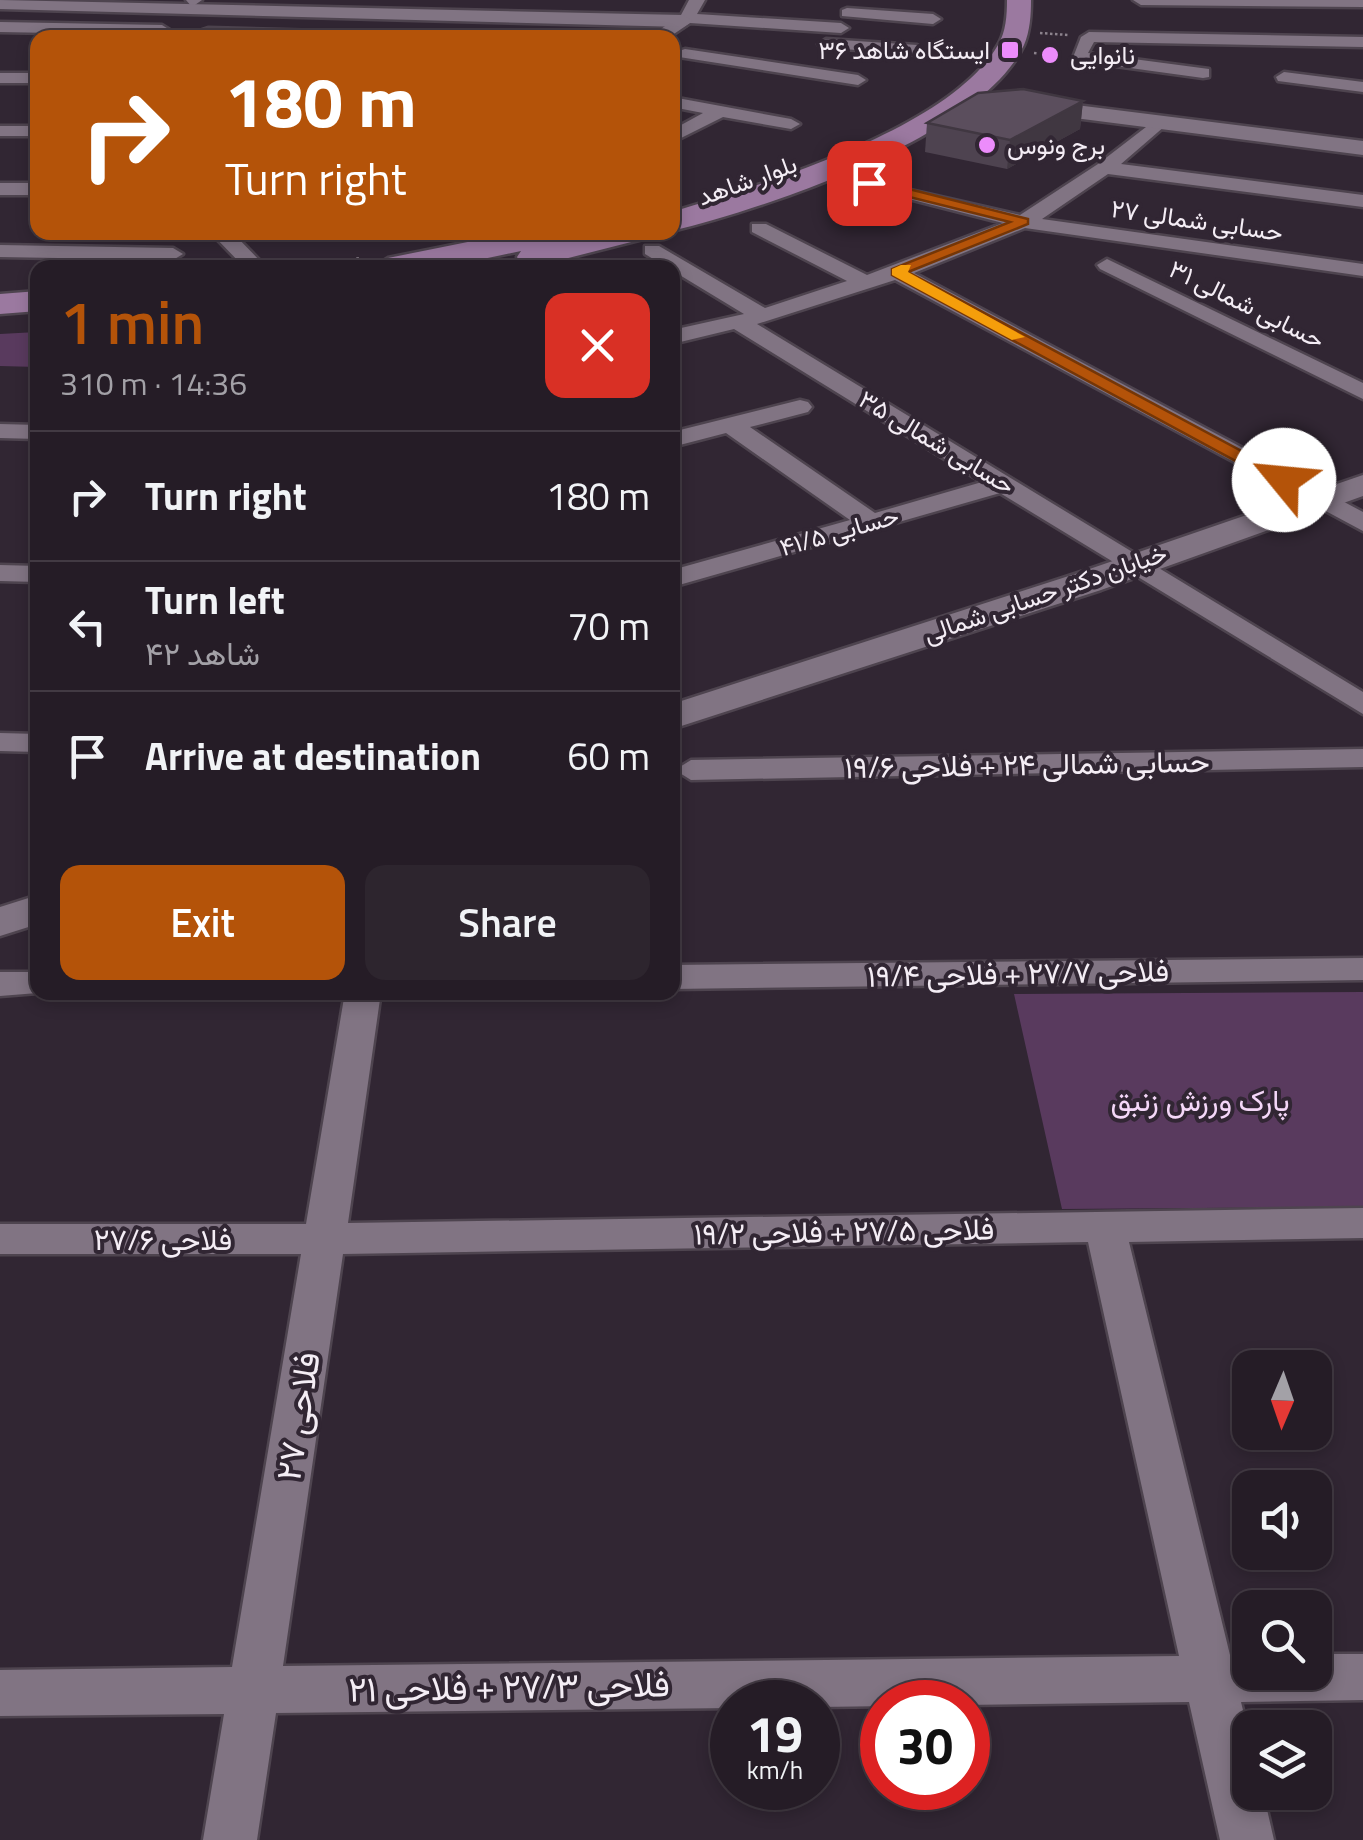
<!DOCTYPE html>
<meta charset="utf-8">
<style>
:root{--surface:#251c26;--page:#2d252e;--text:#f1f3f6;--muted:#a3a1a7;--line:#423a43;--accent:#b45309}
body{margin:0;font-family:"Titillium Web",Vazirmatn,sans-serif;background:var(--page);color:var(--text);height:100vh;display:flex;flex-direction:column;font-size:38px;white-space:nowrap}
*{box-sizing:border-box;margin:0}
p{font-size:32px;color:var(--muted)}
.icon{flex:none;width:55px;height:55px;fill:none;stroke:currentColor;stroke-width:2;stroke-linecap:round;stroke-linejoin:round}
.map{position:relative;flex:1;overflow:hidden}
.panel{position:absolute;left:30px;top:260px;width:650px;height:740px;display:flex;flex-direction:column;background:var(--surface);border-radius:20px;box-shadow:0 5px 15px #0003,0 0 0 2px var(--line)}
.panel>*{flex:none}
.hud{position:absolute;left:30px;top:30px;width:650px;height:210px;border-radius:20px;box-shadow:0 5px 15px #0003,0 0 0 2px var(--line);background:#b45309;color:#fff;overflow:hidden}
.needle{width:65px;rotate:182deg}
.tools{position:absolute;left:1232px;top:1350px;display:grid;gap:20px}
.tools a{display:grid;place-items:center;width:100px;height:100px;border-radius:20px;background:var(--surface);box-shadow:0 5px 15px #0003,0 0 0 2px var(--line);font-size:50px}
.speed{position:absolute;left:710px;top:1680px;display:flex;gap:20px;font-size:50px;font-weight:700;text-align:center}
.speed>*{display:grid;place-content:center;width:130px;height:130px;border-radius:50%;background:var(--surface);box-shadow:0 5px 15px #0003,0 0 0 2px var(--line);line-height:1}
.speed small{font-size:25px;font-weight:400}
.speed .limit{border:15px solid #d22;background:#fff;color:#111}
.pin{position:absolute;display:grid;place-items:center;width:85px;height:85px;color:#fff;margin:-42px;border-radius:20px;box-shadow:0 5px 15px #0006}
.me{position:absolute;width:110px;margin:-55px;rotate:298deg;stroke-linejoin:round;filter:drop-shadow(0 0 8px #0008)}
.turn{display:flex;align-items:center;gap:35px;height:210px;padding:0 30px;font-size:45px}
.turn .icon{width:130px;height:130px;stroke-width:2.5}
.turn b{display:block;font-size:70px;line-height:85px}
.round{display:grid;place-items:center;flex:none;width:105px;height:105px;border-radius:20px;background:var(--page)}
.summary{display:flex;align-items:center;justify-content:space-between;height:170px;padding:0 30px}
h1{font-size:60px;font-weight:600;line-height:75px;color:var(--accent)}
.action{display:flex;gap:20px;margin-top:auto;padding:20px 30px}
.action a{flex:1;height:115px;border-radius:20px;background:var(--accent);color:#fff;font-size:40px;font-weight:600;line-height:115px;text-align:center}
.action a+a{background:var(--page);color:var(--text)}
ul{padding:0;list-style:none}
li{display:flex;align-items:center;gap:30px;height:130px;padding:0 30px;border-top:2px solid var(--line)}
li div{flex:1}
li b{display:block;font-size:38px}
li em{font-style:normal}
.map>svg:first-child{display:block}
.green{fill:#593a5e}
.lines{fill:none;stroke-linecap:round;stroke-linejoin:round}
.minor-casing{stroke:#4e444f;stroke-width:5}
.tertiary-casing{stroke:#4e444f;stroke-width:5}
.primary-casing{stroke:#4e444f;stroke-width:5}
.path-far1{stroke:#8c838d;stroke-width:2.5;stroke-dasharray:2.5 2.5;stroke-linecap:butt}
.path{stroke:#8c838d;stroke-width:4;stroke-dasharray:4 4;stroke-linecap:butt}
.minor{fill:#817483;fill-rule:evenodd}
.tertiary{fill:#817483;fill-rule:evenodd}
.primary{fill:#9b79a0;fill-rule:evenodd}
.wall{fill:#4e4350}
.shaded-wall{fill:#403741}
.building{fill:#5b4e5d;stroke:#403741;stroke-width:2.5}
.route{fill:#b45309;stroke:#753606;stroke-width:2.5}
.slow{fill:#f59e0b}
.poi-dot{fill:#ec8cfb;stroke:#312633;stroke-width:4}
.labels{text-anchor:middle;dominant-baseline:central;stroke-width:8;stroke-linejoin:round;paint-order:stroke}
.far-poi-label{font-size:25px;fill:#f4edf5;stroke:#312633;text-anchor:start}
.far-street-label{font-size:25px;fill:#f4edf5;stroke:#312633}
.street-label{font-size:30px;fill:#f4edf5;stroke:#312633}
.park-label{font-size:30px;fill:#f4d7f8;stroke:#312633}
.near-street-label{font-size:35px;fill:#f4edf5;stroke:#312633}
</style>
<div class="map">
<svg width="1363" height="1840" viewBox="0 0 1363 1840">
<rect width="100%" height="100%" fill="#312633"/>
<!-- green -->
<path class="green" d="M 37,332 L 37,367 L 0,366 L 0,334 Z
M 1363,992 L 1363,1207 L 1062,1209 L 1014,994 Z"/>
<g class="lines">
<!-- minor casing -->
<g class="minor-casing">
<path id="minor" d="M 186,0 L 202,0 L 192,7 Z
M 689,0 L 705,0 L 697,14 L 841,23 L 849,28 L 841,33 L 690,23 L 668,38 L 648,38 L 681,15 Z
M 1133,0 L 1363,0 L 1363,7 L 1141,5 Z
M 847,8 L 933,14 L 941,19 L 933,24 L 842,16 L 842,10 Z
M 0,22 L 162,25 L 170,30 L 162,35 L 0,32 Z
M 208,28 L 399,33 L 407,38 L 202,36 L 202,30 Z
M 1089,32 L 1363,37 L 1363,47 L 1094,42 L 1088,53 L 1209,69 L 1209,77 L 1203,78 L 1072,60 L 1081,37 Z
M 826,39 L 917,45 L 925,50 L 917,55 L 820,47 L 818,44 Z
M 685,49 L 858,75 L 866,80 L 858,85 L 679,57 L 679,51 Z
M 1284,72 L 1363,82 L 1363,92 L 1278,81 L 1276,77 Z
M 0,73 L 38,73 L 38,83 L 0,83 Z
M 672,97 L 791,119 L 800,124 L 791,129 L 723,117 L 675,141 L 672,130 L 703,113 L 672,107 Z
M 1159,117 L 1165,118 L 1165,126 L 1121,164 L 1363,195 L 1363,207 L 1108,174 L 1042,219 L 1363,264 L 1363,276 L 1025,228 L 914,273 L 1363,512 L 1363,531 L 895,280 L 757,324 L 1363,692 L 1363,714 L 1000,493 L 672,587 L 672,570 L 850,520 L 726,433 L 672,447 L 672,432 L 800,400 L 808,402 L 812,407 L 808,412 L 750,427 L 875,513 L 982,482 L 734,329 L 672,344 L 672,330 L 744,314 L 645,254 L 645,246 L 659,246 L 765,308 L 847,281 L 752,232 L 752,224 L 766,224 L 867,275 L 1003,223 L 862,187 L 862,179 L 1020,215 L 1098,164 Z
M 0,126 L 38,126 L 38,136 L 0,136 Z
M 0,183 L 38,183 L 38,195 L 0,195 Z
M 210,232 L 232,232 L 267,268 L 245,268 Z
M 318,232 L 304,239 L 294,233 L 294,232 Z
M 0,245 L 173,248 L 183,254 L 173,260 L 0,257 Z
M 1107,259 L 1363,383 L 1363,399 L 1100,269 L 1097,265 Z
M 0,424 L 38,425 L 38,439 L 0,438 Z
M 0,565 L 38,566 L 38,582 L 0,581 Z
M 0,733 L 38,734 L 38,752 L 0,751 Z
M 1363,749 L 1363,767 L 691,780 L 675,770 L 691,760 Z
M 1363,958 L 1363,980 L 672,989 L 672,965 Z
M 0,972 L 38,972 L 38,992 L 50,992 L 0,996 Z
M 345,992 L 381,992 L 348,1223 L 1363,1208 L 1363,1238 L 1129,1242 L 1230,1655 L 1250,1655 L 1250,1672 L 1315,1672 L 1315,1654 L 1363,1654 L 1363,1700 L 1241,1702 L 1250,1739 L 1250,1792 L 1263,1792 L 1274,1840 L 1220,1840 L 1189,1702 L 818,1707 L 818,1702 L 732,1702 L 732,1708 L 276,1713 L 257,1840 L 203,1840 L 224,1714 L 0,1716 L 0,1670 L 232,1667 L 301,1254 L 0,1254 L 0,1224 L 306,1224 ZM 1088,1242 L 1179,1656 L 283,1666 L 343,1254 Z"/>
</g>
<!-- tertiary casing -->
<g class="tertiary-casing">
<path id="tertiary" d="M 0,0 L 683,15 L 693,21 L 683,27 L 0,9 Z
M 1020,98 L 1363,141 L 1363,155 L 1012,110 L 1012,100 Z
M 1363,475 L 1363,496 L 1101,590 L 672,729 L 672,704 L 1075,574 Z
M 38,895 L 38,924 L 0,936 L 0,907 Z"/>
</g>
<!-- primary casing -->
<g class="primary-casing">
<path id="primary" d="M 1007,0 L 1031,0 C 1031,15 1030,31 1024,45 C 981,137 766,208 672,231 L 672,212 C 763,184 949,130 998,45 C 1006,32 1007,15 1007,0 Z
M 518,232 L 647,232 L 643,239 L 533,267 L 521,264 L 517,257 L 521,251 L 440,268 L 372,268 L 388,258 Z
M 38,291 L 38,311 L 0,314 L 0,294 Z"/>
</g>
<!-- path-far1 -->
<path class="path-far1" d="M 1040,33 L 1068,35
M 1034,53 L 1061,56"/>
<!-- path -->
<path class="path" d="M 301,268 L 359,259"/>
<!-- minor -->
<use href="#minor" class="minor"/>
<!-- tertiary -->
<use href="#tertiary" class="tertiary"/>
<!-- primary -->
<use href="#primary" class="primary"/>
</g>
<!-- wall -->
<path class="wall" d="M 1083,101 L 1080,129 L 1007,169 L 925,152 L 927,123 Z"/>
<!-- shaded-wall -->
<path class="shaded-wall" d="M 1083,101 L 1080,129 L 1007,169 L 1010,140 Z"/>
<!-- building -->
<path class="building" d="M 1023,89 L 1083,101 L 1010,140 L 927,123 L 978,93 Z"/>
<!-- route -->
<path class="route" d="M 869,179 L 1028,219 L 1028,224 L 908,272 L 1290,477 L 1290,484 L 1278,484 L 892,275 L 892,269 L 1010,222 L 865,186 Z"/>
<!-- slow -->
<path class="slow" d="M 901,265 L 911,265 L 908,272 L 1025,337 L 1012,340 L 892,275 L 892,269 Z"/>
<!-- markers -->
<g class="poi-dot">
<rect x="1000" y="40" width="20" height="20" rx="5"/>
<circle cx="1050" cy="55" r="10"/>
<circle cx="987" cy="145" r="10"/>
</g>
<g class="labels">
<!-- far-poi labels -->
<g class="far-poi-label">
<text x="990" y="50" text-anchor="end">ایستگاه شاهد ۳۶</text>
<text x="1070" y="55">نانوایی</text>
<text x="1007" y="145">برج ونوس</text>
</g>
<!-- far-street labels -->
<g class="far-street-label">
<text transform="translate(747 180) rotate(-20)">بلوار شاهد</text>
<text transform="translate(1197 220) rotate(8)">حسابی شمالی ۲۷</text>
<text transform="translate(1247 304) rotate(26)">حسابی شمالی ۳۱</text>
<text transform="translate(937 442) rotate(31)">حسابی شمالی ۳۵</text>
<text transform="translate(839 531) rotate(-16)">حسابی ۴۱/۵</text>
<text transform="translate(1045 593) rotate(-19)">خیابان دکتر حسابی شمالی</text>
</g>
<!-- street labels -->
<g class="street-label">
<text transform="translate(1027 764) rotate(-1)">حسابی شمالی ۲۴ + فلاحی ۱۹/۶</text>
<text transform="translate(1018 973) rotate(-1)">فلاحی ۲۷/۷ + فلاحی ۱۹/۴</text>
<text transform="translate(844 1231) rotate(-1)">فلاحی ۲۷/۵ + فلاحی ۱۹/۲</text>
<text x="163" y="1239">فلاحی ۲۷/۶</text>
</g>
<!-- park labels -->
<g class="park-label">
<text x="1200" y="1100">پارک ورزش زنبق</text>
</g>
<!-- near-street labels -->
<g class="near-street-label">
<text transform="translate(297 1416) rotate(-81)">فلاحی ۲۷</text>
<text transform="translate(509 1686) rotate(-1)">فلاحی ۲۷/۳ + فلاحی ۲۱</text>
</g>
</g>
</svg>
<div class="tools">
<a><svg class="needle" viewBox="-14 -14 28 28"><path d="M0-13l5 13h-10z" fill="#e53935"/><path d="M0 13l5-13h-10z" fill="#a3a1a7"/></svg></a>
<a><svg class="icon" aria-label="sound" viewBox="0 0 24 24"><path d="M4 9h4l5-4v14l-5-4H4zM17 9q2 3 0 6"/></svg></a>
<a><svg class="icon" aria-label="search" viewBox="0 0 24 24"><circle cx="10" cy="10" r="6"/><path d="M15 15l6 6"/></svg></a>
<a><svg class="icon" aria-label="layers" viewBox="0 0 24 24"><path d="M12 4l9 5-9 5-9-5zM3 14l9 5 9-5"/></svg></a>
</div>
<div class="speed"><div>19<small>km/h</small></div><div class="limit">30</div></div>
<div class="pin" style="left:869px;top:183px;background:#d93025"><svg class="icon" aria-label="arrive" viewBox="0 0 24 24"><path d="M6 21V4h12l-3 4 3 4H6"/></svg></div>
<svg class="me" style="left:1284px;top:480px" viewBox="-20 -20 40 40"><circle r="19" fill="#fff"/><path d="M0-13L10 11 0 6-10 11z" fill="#b45309"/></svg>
<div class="hud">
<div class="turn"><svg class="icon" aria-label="right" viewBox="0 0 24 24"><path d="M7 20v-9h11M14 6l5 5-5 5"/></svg><div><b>180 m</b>Turn right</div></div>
</div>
<section class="panel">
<div class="summary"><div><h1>1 min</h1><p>310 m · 14:36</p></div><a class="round" style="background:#d93025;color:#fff"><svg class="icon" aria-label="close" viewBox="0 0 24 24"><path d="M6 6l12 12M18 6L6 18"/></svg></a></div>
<ul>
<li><svg class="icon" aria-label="right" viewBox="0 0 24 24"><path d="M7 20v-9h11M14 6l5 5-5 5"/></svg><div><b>Turn right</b></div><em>180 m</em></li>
<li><svg class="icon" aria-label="left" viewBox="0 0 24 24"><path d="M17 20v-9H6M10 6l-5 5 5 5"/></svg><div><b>Turn left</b><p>شاهد ۴۲</p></div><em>70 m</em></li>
<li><svg class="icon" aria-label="arrive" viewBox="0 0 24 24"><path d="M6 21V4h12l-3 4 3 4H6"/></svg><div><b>Arrive at destination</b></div><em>60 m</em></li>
</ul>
<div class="action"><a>Exit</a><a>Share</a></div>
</section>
</div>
